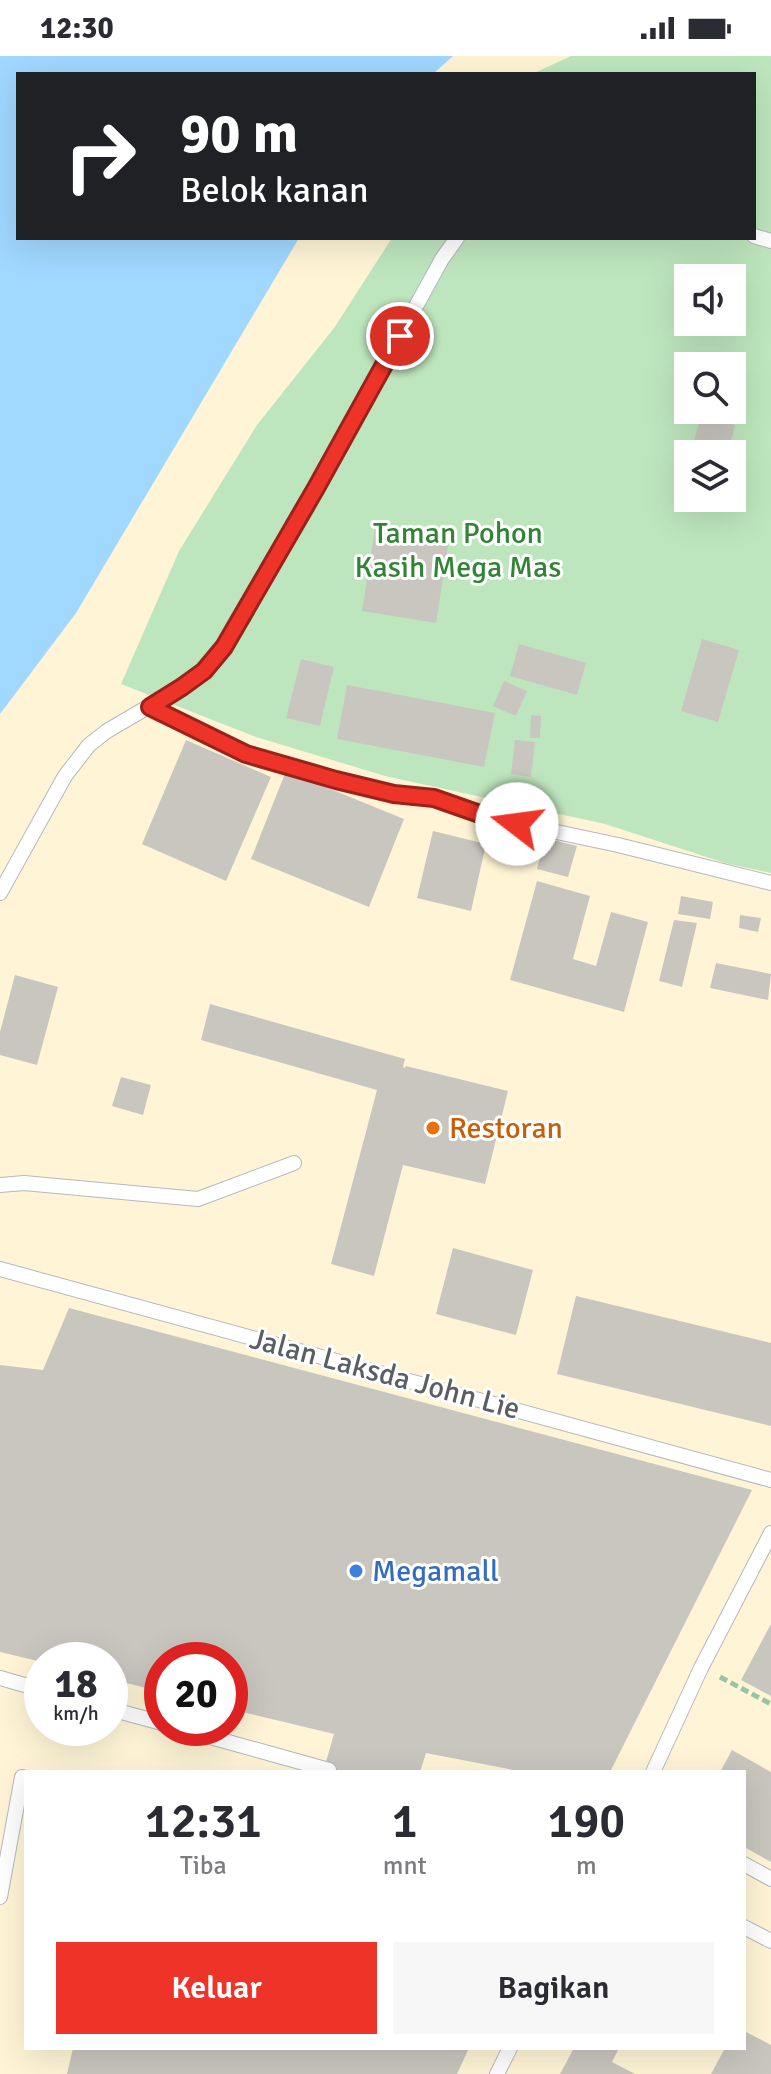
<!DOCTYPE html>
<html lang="id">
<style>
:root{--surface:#fff;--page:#f7f7f7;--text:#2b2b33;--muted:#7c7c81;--accent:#ee3428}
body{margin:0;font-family:Signika,sans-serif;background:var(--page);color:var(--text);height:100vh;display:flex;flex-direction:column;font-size:30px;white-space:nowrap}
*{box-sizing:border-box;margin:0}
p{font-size:26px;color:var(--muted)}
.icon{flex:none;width:44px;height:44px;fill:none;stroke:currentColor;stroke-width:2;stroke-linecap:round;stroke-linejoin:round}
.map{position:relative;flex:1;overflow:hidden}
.details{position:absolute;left:24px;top:1714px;width:722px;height:280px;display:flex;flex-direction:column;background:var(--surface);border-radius:0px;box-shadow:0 8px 32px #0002}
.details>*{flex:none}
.banner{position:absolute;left:16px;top:16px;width:740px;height:168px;border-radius:0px;box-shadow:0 8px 32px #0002;background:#202124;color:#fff;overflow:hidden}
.buttons{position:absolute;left:674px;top:208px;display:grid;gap:16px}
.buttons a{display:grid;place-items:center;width:72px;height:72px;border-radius:0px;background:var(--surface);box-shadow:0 8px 32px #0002;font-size:40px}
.speed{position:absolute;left:24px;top:1586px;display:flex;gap:16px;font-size:40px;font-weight:700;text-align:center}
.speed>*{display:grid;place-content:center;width:104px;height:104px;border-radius:50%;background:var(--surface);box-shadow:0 8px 32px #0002;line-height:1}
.speed small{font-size:20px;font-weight:400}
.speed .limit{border:12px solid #d22;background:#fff;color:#111}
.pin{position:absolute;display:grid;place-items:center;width:68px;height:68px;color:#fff;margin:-34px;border:4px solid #fff;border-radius:50%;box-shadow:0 2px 8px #0007}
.me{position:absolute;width:88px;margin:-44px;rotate:285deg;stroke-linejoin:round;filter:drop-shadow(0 0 6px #0008)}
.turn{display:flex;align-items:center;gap:28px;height:168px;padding:0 32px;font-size:36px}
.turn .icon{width:104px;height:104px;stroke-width:2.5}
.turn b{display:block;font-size:56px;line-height:68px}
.eta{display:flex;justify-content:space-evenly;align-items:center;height:136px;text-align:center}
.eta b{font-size:48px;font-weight:600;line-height:56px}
.action{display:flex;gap:16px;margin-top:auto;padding:16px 32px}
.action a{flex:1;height:92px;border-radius:0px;background:var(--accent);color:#fff;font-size:32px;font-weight:600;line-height:92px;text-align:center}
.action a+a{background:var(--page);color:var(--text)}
.status{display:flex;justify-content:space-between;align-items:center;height:56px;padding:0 40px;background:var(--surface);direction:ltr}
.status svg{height:22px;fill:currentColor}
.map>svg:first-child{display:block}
.commercial{fill:#fff5d6;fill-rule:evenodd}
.green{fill:#bee6be;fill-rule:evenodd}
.water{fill:#a1d8ff}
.building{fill:#c9c6bf}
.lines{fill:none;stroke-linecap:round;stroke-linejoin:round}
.service-casing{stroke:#b5b8bd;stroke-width:16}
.path{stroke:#95c5a2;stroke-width:5;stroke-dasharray:8 4;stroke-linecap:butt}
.service{stroke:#fff;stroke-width:14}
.route-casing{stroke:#9b221a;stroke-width:20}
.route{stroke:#ee3428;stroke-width:14}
.food-dot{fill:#e8710a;stroke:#fff;stroke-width:3}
.shop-dot{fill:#3f7fe0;stroke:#fff;stroke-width:3}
.labels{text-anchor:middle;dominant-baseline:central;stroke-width:6;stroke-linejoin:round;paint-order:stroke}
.park-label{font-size:30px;fill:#318434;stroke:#fff}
.food-label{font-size:30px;fill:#c56008;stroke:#fff;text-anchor:start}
.street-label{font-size:30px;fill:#5a5f63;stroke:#fff}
.shop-label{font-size:30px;fill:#366cbe;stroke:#fff;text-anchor:start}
</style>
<div class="status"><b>12:30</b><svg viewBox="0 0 49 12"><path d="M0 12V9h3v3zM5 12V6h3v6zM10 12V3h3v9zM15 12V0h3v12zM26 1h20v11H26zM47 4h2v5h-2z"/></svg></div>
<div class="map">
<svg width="771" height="2018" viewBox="0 0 771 2018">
<rect width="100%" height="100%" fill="#eeebe2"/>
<!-- commercial -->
<path class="commercial" d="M 453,0 L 771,0 L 771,2018 L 0,2018 L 0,658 L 76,557 L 299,182 L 754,182 L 754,18 L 433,18 ZM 688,222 L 732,222 L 732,266 L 688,266 ZM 688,310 L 732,310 L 732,354 L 688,354 ZM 688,398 L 732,398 L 732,442 L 688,442 ZM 42,1604 L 110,1604 L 110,1672 L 42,1672 ZM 162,1604 L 230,1604 L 230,1672 L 162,1672 ZM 26,1716 L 744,1716 L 744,1992 L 26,1992 Z"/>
<!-- green -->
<path class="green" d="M 571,0 L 771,0 L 771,817 L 725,807 L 605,768 L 385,720 L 256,681 L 121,628 L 179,495 L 257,369 L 334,272 L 392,182 L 754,182 L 754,18 L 532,18 ZM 688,222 L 732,222 L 732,266 L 688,266 ZM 688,310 L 732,310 L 732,354 L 688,354 ZM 688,398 L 732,398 L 732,442 L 688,442 Z"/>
<!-- water -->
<path class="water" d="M 0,0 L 453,0 L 433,18 L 18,18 L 18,182 L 299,182 L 76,557 L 0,658 Z"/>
<!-- building -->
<path class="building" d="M 701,360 L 735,369 L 729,394 L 694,385 Z
M 375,472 L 449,484 L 436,567 L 362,555 Z
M 702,583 L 739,594 L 718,666 L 681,655 Z
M 519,588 L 586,607 L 577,639 L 510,620 Z
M 301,603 L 334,611 L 320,670 L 286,662 Z
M 504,625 L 527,635 L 516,660 L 493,650 Z
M 347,629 L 495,657 L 484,711 L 337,683 Z
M 531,659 L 541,660 L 540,682 L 530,682 Z
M 186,684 L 271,721 L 226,825 L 142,788 Z
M 515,684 L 535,686 L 531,721 L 511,718 Z
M 286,715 L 404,763 L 369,851 L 251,803 Z
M 433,775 L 486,788 L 471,855 L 417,842 Z
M 545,782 L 577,790 L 568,821 L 537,813 Z
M 537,825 L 590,840 L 573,903 L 596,910 L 611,856 L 648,866 L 624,956 L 510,924 Z
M 681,840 L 713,846 L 710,863 L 678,858 Z
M 740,859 L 761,862 L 758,876 L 739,872 Z
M 674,864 L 697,867 L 682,931 L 659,925 Z
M 716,907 L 771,918 L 768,944 L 710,932 Z
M 15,919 L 58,931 L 37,1009 L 0,999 L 0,976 Z
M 210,948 L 405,1003 L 403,1011 L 405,1012 L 406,1010 L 508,1035 L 485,1128 L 403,1109 L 374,1220 L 331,1208 L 377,1034 L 201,984 Z
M 121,1021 L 151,1029 L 143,1059 L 112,1050 Z
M 453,1192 L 533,1214 L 516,1279 L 436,1258 Z
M 576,1240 L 771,1287 L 771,1370 L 557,1318 Z
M 69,1252 L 752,1434 L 610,1716 L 524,1716 L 426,1697 L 420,1716 L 323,1716 L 334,1678 L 230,1653 L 230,1604 L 162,1604 L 162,1636 L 110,1623 L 110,1604 L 42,1604 L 42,1606 L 0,1596 L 0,1309 L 43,1314 Z
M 771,1568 L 771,1640 L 741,1624 Z
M 732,1694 L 771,1716 L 771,1806 L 744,1791 L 744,1716 L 720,1716 Z
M 744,1975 L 771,1989 L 771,2018 L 711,2018 L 725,1992 L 744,1992 Z
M 73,1992 L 469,1992 L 457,2018 L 67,2018 Z
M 574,1992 L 619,1992 L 612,2006 L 635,2018 L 560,2018 Z"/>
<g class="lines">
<!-- service casing -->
<g class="service-casing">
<path id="service" d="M 754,180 L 771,185
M 150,651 L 246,698 L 336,724 L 394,738 L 434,742 L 491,762 L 618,789 L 771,827
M 0,837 L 65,720 L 89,689 L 107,675 L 182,631 L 204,615 L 224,591 L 316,432 L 442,203 L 457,182
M 0,1129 L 24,1127 L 198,1143 L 294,1107
M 0,1213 L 771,1424
M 0,1622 L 42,1634
M 110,1653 L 162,1667
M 178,1672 L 329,1714
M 653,1716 L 701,1612 L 771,1477
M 744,1808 L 771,1823
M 0,1841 L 22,1721 L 26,1722
M 744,1871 L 771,1885
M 497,2018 L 510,1992"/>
</g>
<!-- path -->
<path class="path" d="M 720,1621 L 771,1648"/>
<!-- service -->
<use href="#service" class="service"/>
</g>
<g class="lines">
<!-- route casing -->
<g class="route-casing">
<path id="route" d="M 400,280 L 316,432 L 224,591 L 204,615 L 182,631 L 150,651 L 246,698 L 336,724 L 394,738 L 434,742 L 491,762 L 517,768"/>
</g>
<!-- route -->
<use href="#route" class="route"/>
</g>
<!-- markers -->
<circle class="food-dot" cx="433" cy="1072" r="8"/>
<circle class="shop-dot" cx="356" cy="1515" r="8"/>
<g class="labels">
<!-- park labels -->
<g class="park-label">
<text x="458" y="477">Taman Pohon<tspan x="458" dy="34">Kasih Mega Mas</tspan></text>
</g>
<!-- food labels -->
<g class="food-label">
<text x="449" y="1072">Restoran</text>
</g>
<!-- street labels -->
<g class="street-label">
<text transform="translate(385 1318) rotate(15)">Jalan Laksda John Lie</text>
</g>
<!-- shop labels -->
<g class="shop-label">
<text x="372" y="1515">Megamall</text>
</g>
</g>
</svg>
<div class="buttons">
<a><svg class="icon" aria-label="sound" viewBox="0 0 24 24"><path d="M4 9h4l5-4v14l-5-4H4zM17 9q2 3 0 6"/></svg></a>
<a><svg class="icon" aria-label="search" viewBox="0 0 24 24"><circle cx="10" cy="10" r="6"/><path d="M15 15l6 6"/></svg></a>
<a><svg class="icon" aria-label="layers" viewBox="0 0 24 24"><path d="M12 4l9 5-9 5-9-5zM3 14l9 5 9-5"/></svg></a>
</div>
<div class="speed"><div>18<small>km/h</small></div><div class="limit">20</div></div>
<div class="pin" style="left:400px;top:280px;background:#d93025"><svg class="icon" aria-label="arrive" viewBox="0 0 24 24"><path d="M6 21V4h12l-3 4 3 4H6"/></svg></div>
<svg class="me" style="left:517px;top:768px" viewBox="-20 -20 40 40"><circle r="19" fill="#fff"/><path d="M0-13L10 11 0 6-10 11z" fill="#ee3428"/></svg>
<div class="banner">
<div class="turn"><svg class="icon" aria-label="right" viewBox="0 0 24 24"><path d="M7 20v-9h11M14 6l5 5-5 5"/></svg><div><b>90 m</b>Belok kanan</div></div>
</div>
<section class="details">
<div class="eta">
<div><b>12:31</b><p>Tiba</p></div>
<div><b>1</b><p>mnt</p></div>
<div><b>190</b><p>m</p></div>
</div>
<div class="action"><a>Keluar</a><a>Bagikan</a></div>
</section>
</div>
